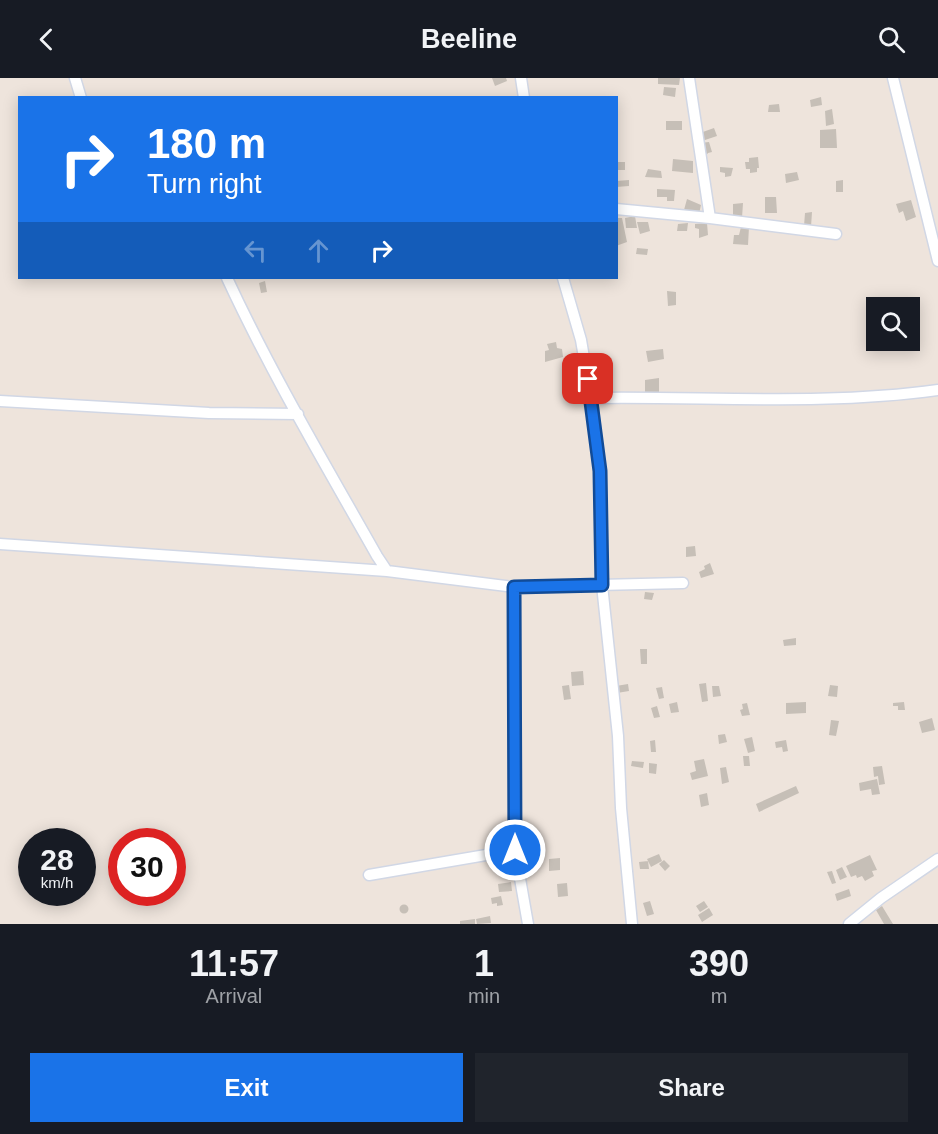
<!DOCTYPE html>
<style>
:root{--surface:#171b24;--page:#20242c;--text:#f1f3f6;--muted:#9ea1a6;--accent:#1a73e8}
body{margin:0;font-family:Arial,sans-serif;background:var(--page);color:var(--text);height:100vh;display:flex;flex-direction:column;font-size:22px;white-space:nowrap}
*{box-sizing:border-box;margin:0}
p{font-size:20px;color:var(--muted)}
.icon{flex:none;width:33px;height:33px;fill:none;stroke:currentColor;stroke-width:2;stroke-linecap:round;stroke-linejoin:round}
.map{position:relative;height:846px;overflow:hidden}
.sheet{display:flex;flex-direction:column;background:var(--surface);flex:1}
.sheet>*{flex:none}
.hud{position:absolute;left:18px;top:18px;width:600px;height:183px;border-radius:0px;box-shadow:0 3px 15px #0003;background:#1a73e8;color:#fff;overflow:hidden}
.tools{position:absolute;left:866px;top:219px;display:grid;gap:12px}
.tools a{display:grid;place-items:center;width:54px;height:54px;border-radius:0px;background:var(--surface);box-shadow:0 3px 15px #0003;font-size:30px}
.speed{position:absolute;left:18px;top:750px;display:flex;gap:12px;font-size:30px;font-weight:700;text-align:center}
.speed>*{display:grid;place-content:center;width:78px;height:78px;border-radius:50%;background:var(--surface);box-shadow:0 3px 15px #0003;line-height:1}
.speed small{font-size:15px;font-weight:400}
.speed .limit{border:9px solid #d22;background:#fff;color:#111}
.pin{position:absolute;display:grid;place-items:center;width:51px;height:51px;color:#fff;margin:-26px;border-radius:12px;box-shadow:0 3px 9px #0006}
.me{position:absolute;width:66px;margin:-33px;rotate:0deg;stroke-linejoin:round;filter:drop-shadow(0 0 4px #0008)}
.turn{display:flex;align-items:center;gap:21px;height:126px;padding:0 30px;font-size:27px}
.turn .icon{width:78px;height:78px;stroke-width:2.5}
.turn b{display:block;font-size:42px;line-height:51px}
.lanes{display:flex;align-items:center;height:57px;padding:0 30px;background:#0003;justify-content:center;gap:30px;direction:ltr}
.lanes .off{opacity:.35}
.eta{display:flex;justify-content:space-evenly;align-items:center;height:102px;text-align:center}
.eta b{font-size:36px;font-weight:600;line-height:42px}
.cta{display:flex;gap:12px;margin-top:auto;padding:12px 30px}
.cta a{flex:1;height:69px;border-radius:0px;background:var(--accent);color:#fff;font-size:24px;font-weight:600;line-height:69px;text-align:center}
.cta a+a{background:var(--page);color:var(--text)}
header{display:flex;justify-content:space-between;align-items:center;height:78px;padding:0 30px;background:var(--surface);font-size:27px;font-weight:600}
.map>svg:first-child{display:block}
.building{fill:#c6bfb7}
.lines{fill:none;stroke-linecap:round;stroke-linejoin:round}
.minor-casing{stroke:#d1d7e5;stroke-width:13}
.minor{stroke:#fff;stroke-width:10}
.route-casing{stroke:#114b97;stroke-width:15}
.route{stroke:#1a73e8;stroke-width:10}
</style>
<header><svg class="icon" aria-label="back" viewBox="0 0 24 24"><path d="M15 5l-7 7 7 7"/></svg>Beeline<svg class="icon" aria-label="search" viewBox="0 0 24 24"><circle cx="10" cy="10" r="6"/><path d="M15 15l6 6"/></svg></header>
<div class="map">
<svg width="938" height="846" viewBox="0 0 938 846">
<rect width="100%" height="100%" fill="#eee4dc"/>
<!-- building -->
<path class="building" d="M 492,0 L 506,0 L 507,3 L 495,8 Z
M 658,0 L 680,0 L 679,7 L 658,6 Z
M 664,9 L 676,10 L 675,19 L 663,17 Z
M 821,19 L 822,27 L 811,29 L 810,22 Z
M 779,26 L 780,34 L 768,34 L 769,27 Z
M 832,31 L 834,46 L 826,48 L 825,33 Z
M 666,43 L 682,43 L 682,52 L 666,52 Z
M 714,50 L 717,58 L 702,63 L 700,55 Z
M 836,51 L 837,70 L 820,70 L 820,52 Z
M 709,64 L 712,74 L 708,75 L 705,79 L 700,65 Z
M 758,79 L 759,90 L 757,90 L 757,94 L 750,95 L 750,91 L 746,91 L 745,84 L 749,84 L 749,80 Z
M 673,81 L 693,83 L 693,95 L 672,93 Z
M 616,84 L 625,84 L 625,92 L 616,92 Z
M 720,89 L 733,90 L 731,98 L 725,99 L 725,95 L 720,94 Z
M 648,91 L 661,93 L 662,100 L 645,99 Z
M 797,94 L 799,102 L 786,105 L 785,96 Z
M 629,102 L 629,108 L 616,109 L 616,103 Z
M 843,102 L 843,114 L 836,114 L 836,103 Z
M 657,111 L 675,112 L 674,123 L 667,123 L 667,119 L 657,119 Z
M 765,119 L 776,119 L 777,135 L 765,135 Z
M 687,121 L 701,127 L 699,136 L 684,132 Z
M 911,122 L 916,139 L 906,143 L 903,133 L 899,135 L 896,126 Z
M 743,125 L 742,140 L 733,138 L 733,126 Z
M 812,134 L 811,149 L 804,148 L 805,135 Z
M 635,138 L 637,150 L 626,150 L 625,140 Z
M 616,140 L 622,140 L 627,164 L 616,168 Z
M 637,144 L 648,144 L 650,153 L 640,156 Z
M 688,145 L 687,153 L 677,153 L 678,146 Z
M 707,145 L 708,157 L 699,160 L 699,151 L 695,150 L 695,146 Z
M 741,149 L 749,149 L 748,167 L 733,166 L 734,157 L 739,157 Z
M 637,170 L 648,171 L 647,177 L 636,176 Z
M 265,203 L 267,214 L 261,215 L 259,205 Z
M 667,213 L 676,214 L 676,227 L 668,228 Z
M 556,264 L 557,270 L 562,271 L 563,279 L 545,284 L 545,273 L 549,272 L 547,266 Z
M 663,271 L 664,281 L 648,284 L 646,273 Z
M 659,300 L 659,314 L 645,316 L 645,302 Z
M 695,468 L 696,478 L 686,479 L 686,469 Z
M 710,485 L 714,496 L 701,500 L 699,494 L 705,491 L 704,488 Z
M 645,514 L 654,515 L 652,522 L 644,521 Z
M 796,560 L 796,567 L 784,568 L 783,562 Z
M 640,571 L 647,571 L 647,586 L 641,586 Z
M 583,593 L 584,607 L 572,608 L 571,594 Z
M 706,605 L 708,623 L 702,624 L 699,606 Z
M 628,606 L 629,613 L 617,615 L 616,608 Z
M 569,607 L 571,621 L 564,622 L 562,608 Z
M 830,607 L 838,608 L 837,619 L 828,618 Z
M 712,608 L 719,608 L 721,618 L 713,619 Z
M 662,609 L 664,620 L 659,621 L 656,610 Z
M 677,624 L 679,634 L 671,635 L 669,626 Z
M 806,624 L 806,635 L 786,636 L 786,625 Z
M 904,624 L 905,632 L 898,632 L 898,628 L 893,628 L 893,625 Z
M 747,625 L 750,637 L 742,638 L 740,632 L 743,631 L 742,626 Z
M 657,628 L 660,639 L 654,640 L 651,630 Z
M 932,640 L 935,652 L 922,655 L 919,644 Z
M 831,642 L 839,643 L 836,658 L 829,657 Z
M 725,656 L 727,664 L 719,666 L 718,657 Z
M 752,659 L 755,673 L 748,675 L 744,661 Z
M 655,662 L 656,674 L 651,674 L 650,663 Z
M 786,662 L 788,673 L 783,674 L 782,669 L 776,670 L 775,664 Z
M 743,678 L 749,678 L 750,688 L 744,688 Z
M 704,681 L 708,698 L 692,702 L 690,695 L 696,693 L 694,683 Z
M 632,683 L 644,684 L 643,690 L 631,688 Z
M 649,685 L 657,686 L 656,696 L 649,695 Z
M 882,688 L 885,706 L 879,707 L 878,698 L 874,699 L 873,689 Z
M 726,689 L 729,704 L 722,706 L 720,690 Z
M 877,701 L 880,716 L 872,717 L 871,711 L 860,713 L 859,705 Z
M 796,708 L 799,715 L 759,734 L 756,726 Z
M 707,715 L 709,727 L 701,729 L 699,717 Z
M 659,776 L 662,783 L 651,789 L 647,781 Z
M 870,777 L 877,792 L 872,793 L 874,798 L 865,803 L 862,798 L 857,800 L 856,797 L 851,799 L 846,788 Z
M 560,780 L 560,792 L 549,793 L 549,781 Z
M 664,782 L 670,788 L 665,793 L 659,786 Z
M 648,783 L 649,791 L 640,791 L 639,784 Z
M 842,789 L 847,799 L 840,802 L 836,792 Z
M 832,793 L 836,805 L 832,806 L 827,794 Z
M 511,804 L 512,813 L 499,814 L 498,806 Z
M 567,805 L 568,818 L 558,819 L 557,806 Z
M 849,811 L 851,818 L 837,823 L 835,816 Z
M 501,818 L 503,827 L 497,828 L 497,825 L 492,826 L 491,820 Z
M 650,823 L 654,836 L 647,838 L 643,825 Z
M 704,823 L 708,829 L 700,834 L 696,828 Z
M399.5 831a4.5 4.5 0 1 1 9 0a4.5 4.5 0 1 1-9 0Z
M 882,828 L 893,846 L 884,846 L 876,832 Z
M 709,830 L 713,837 L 702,844 L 698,837 Z
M 490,838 L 491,845 L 477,846 L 476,841 Z
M 475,841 L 475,846 L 460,846 L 460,843 Z"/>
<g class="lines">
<!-- minor casing -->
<g class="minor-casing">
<path id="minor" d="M 75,0 L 81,20
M 521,0 L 524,20
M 689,0 L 710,140
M 893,0 L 938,183
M 616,131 L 710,140 L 836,156
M 227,200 C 271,295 325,386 377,478 L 387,493
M 563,200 L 581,262 L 593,332 L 600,393 L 602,507 L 618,658 L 621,730 L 632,846
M 591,320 C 707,318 823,328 938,312
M 0,323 L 209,335 L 298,336
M 0,466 L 387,493 L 514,509 L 683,505
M 514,509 L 515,772 L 528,846
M 369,797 L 515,772
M 849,846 L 881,820 L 938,781"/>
</g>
<!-- minor -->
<use href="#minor" class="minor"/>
</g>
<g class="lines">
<!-- route casing -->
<g class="route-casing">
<path id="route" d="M 515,772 L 514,509 L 602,507 L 600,393 L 588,301"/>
</g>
<!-- route -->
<use href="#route" class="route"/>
</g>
</svg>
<div class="tools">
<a><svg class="icon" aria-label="search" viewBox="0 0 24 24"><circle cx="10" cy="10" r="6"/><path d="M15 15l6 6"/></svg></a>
</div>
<div class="speed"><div>28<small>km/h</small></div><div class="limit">30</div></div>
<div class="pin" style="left:588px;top:301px;background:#d93025"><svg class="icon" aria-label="arrive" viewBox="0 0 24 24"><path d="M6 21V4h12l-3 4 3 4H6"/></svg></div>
<svg class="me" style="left:515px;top:772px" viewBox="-20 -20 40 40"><circle r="17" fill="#1a73e8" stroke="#fff" stroke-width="3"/><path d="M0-11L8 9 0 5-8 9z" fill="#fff"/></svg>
<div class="hud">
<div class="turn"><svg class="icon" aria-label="right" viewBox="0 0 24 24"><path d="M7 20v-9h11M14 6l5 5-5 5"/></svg><div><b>180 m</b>Turn right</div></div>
<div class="lanes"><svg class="icon off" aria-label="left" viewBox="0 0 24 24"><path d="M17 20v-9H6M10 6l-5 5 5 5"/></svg><svg class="icon off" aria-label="ahead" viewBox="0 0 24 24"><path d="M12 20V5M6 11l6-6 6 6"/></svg><svg class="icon" aria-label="right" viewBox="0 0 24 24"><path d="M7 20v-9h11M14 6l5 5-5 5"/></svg></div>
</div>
</div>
<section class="sheet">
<div class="eta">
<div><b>11:57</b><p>Arrival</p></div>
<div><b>1</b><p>min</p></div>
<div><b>390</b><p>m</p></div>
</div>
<div class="cta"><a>Exit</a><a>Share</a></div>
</section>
